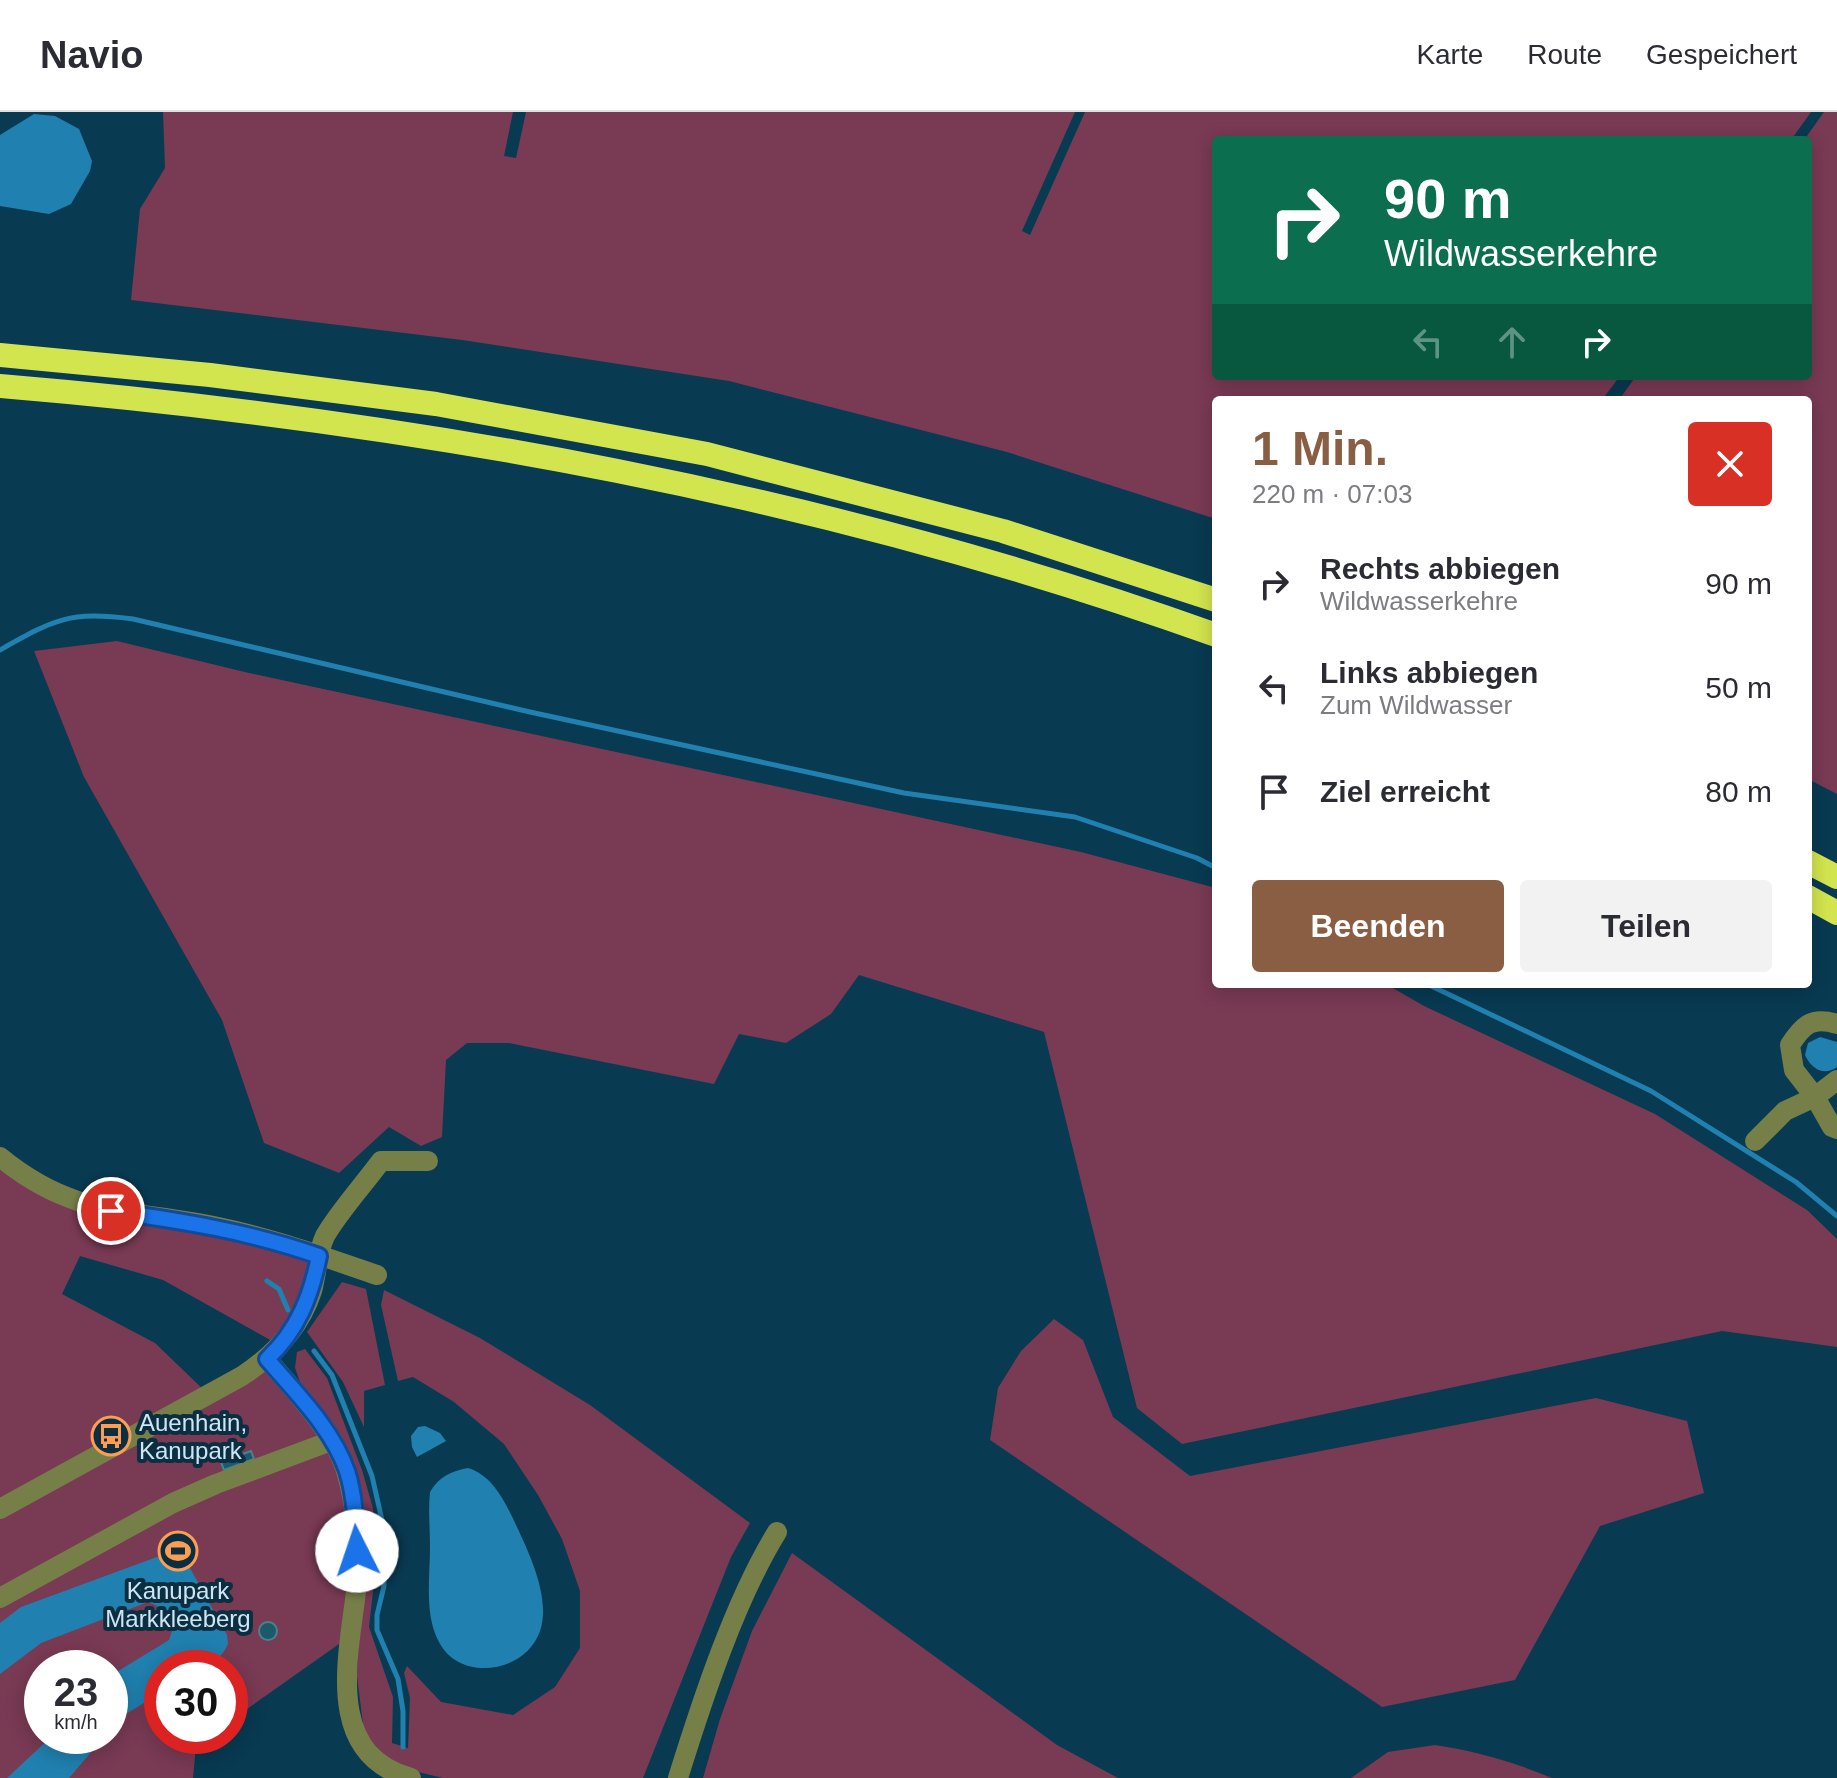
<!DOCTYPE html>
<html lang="de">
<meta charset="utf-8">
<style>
:root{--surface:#fff;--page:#f2f2f3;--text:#2b2b33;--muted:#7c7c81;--line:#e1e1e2;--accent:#8a5e42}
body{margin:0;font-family:Arial,sans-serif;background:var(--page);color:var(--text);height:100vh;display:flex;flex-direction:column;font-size:30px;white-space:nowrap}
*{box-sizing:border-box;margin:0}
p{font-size:26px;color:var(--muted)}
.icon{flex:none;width:44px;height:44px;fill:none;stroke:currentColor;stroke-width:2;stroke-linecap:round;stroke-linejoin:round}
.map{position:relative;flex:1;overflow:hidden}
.drawer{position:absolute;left:1212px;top:284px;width:600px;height:592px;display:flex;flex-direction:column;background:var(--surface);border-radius:8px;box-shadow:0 4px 20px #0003}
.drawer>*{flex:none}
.banner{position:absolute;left:1212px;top:24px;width:600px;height:244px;border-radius:8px;box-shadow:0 4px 20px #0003;background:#0b6e4f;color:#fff;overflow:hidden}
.speed{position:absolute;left:24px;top:1538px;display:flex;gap:16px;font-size:40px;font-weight:700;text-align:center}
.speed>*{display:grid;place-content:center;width:104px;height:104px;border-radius:50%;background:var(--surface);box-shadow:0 4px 20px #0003;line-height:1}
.speed small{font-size:20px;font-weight:400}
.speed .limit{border:12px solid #d22;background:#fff;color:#111}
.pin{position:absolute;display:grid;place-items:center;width:68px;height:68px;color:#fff;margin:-34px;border:4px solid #fff;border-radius:50%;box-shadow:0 2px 8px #0007}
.me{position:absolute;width:88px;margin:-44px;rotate:356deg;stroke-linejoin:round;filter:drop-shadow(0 0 6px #0008)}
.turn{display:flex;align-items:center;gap:28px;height:168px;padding:0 40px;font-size:36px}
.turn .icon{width:104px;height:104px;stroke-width:2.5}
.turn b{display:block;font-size:56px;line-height:68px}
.lanes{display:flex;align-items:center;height:76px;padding:0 40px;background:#0003;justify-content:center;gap:40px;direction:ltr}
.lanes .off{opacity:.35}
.round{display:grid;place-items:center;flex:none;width:84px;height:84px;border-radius:8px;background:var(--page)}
.head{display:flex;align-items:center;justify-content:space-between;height:136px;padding:0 40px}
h1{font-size:48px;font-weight:700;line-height:60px;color:var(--accent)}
.button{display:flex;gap:16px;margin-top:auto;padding:16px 40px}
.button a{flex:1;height:92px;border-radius:8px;background:var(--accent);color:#fff;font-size:32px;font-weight:700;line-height:92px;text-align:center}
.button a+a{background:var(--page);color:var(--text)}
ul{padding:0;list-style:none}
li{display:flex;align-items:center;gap:24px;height:104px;padding:0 40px}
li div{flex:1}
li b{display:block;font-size:30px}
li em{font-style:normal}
header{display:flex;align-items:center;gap:48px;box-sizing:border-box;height:112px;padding:0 40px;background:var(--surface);border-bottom:2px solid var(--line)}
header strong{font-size:38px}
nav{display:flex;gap:44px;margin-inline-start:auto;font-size:28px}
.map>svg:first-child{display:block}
.green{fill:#793a54;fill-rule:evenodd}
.water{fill:#2081b0}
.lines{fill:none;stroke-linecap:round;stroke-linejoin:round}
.stream{stroke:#2081b0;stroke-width:5}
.building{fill:#1d5a68;stroke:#488392;stroke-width:2}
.minor{stroke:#777f49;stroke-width:20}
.highway{stroke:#d3e54e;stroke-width:24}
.route-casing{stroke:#114b97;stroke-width:20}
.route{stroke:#1a73e8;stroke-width:14}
.labels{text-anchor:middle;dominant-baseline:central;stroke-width:8;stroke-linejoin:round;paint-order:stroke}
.poi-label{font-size:24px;fill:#cee5f4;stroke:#0b2f41;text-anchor:start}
</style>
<header>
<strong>Navio</strong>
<nav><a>Karte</a><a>Route</a><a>Gespeichert</a></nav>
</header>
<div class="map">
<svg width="1837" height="1666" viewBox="0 0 1837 1666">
<rect width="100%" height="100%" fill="#083a52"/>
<!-- green -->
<path class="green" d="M 163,0 L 513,0 L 504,44 L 516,46 L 526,0 L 1075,0 L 1022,119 L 1030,123 L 1085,0 L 1811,0 L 1791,28 L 1216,28 L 1216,264 L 1620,264 L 1602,288 L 1216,288 L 1216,407 L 1007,340 L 729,269 L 462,228 L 131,188 L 140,97 L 165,56 Z
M 1824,0 L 1837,0 L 1837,682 L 1808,667 L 1808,288 L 1619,288 L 1636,264 L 1808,264 L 1808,28 L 1804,28 Z
M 117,529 L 249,561 L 1081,740 L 1216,776 L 1216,872 L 1386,872 L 1424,894 L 1655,1002 L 1807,1098 L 1837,1127 L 1837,1235 L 1722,1219 L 1182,1332 L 1137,1296 L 1044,920 L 859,863 L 831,902 L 786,931 L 739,922 L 714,972 L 509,931 L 467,931 L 446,948 L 442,1025 L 421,1034 L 389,1015 L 339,1061 L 264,1031 L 222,908 L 84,665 L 34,539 Z
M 0,1045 L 26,1066 L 319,1144 L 281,1234 L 163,1168 L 80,1144 L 62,1182 L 155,1231 L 208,1282 L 267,1247 L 347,1359 L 349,1525 L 230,1609 L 230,1556 L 162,1556 L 162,1624 L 209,1624 L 196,1633 L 193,1666 L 0,1666 ZM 42,1556 L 110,1556 L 110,1624 L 42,1624 Z
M 342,1170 L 366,1177 L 385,1273 L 364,1279 L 364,1315 L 343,1270 L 307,1220 Z
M 384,1178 L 480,1226 L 590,1293 L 750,1411 L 731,1445 L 643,1666 L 443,1666 L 418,1660 L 385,1645 L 364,1620 L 357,1564 L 365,1409 L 300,1270 L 295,1256 L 297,1240 L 305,1237 L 327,1266 L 362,1358 L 373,1396 L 376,1453 L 369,1515 L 393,1585 L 392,1631 L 408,1636 L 410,1586 L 404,1561 L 407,1554 L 441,1590 L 513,1603 L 555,1575 L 580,1536 L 580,1479 L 562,1427 L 538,1383 L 504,1332 L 454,1290 L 413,1265 L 398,1269 L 381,1193 Z
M 1054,1207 L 1083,1228 L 1113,1305 L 1190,1364 L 1596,1286 L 1687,1309 L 1704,1381 L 1600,1414 L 1515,1568 L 1382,1595 L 990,1328 L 998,1276 L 1021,1239 Z
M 792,1441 L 1057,1633 L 1118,1666 L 703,1666 L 720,1607 L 752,1519 Z
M 1435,1633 C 1476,1639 1514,1650 1552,1666 L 1351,1666 L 1388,1640 Z"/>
<!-- water -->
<path class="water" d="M 34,2 L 55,4 L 79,17 L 92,49 L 90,59 L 71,92 L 49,102 L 0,94 L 0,23 Z
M 1820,925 L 1837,930 L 1837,955 C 1823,965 1811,956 1805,943 L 1808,931 Z
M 425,1314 L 440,1321 L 446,1329 L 417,1345 L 412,1335 L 411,1324 L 418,1315 Z
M 468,1356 C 494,1364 506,1392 517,1415 C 530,1443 551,1487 540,1519 C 526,1561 460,1571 439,1530 C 424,1502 430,1466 430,1435 C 430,1416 428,1398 430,1380 C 439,1365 451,1359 468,1356 Z
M 165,1442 L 178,1442 L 185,1447 L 227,1523 L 228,1532 C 216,1560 187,1556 162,1556 L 162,1580 L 121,1605 L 110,1618 L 110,1564 L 169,1528 L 172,1519 L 157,1494 L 148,1490 L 41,1531 L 0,1562 L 0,1511 L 21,1495 Z
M 52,1624 L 105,1624 L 69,1666 L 7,1666 Z"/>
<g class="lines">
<!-- stream -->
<path class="stream" d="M 0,538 C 55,507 69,499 133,507 L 530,600 L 904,681 L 1075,705 L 1197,746 L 1216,756
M 1427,872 L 1651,979 L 1796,1070 L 1837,1104
M 267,1169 L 279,1177 L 288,1198
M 314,1239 L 332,1263 L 372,1364 L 384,1417 L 384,1474 L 377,1503 L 377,1518 L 398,1567 L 403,1599 L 403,1635"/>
</g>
<!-- building -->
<path class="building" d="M 251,1339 L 254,1347 L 224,1358 L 221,1350 Z
M259 1519a9 9 0 1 1 18 0a9 9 0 1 1-18 0Z"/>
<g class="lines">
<!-- minor -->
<path class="minor" d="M 1837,912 C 1812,904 1803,913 1790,933 L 1794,958 L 1815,985 L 1832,1015 L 1837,1017
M 1755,1029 L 1785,999 L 1815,985 L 1837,968
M 0,1045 C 74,1106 131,1097 218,1115 C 272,1126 324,1145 377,1163
M 267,1247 C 294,1279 336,1321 347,1362 C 356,1396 360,1436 357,1471 C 350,1539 321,1642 411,1666
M 0,1397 L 242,1264 C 274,1243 300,1216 312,1179 C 317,1161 317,1141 325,1124 C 338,1101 364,1072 381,1049 L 428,1049
M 0,1486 L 173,1391 L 216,1372 L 331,1329
M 678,1666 C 702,1589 735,1488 777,1420"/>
<!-- highway -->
<path class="highway" d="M 0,243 L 210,263 L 436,292 L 707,342 L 1003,419 L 1216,488
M 0,274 C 416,309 822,382 1216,523
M 1808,750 L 1837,765
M 1808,785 L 1837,801"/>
</g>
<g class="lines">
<!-- route casing -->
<g class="route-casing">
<path id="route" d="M 111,1099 C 183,1109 251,1120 319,1144 C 311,1184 298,1218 267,1247 C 296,1281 332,1316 347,1359 C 355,1384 356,1413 357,1439"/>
</g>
<!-- route -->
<use href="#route" class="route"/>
</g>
<!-- icons -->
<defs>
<g id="bus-ring" transform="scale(2)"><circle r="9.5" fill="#0b2f41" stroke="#fd9d54" stroke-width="1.5"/><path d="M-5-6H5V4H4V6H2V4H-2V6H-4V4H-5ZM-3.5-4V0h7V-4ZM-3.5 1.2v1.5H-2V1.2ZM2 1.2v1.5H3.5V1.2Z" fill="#fd9d54"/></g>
<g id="stadium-ring" transform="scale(2)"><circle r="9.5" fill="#0b2f41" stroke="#fd9d54" stroke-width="1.5"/><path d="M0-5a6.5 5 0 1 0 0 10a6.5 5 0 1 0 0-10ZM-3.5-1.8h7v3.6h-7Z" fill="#fd9d54"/></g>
</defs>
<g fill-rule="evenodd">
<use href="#bus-ring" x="111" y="1324"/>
<use href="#stadium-ring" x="178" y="1439"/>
</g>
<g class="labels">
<!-- poi labels -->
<g class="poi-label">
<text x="139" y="1310">Auenhain,<tspan x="139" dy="28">Kanupark</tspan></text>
<text x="178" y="1478" text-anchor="middle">Kanupark<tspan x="178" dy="28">Markkleeberg</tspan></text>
</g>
</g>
</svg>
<div class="speed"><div>23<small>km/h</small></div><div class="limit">30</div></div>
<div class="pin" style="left:111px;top:1099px;background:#d93025"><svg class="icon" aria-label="arrive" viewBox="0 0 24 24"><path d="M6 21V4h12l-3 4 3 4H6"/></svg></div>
<svg class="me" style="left:357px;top:1439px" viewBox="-20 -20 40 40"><circle r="19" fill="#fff"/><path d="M0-13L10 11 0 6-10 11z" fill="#1a73e8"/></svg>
<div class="banner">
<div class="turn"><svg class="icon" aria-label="right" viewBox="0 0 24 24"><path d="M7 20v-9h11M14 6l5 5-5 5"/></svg><div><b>90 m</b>Wildwasserkehre</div></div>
<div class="lanes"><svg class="icon off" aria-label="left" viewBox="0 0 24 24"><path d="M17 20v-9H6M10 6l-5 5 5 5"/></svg><svg class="icon off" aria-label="ahead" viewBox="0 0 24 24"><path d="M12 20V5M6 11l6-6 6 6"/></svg><svg class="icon" aria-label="right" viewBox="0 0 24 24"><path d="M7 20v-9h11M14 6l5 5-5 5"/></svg></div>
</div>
<section class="drawer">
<div class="head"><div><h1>1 Min.</h1><p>220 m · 07:03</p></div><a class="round" style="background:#d93025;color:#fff"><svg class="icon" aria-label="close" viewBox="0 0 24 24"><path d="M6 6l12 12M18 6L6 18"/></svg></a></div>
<ul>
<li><svg class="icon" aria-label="right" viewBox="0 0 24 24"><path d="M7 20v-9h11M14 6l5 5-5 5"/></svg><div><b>Rechts abbiegen</b><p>Wildwasserkehre</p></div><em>90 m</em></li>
<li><svg class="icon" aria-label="left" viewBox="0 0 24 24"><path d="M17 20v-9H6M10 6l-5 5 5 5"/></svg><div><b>Links abbiegen</b><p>Zum Wildwasser</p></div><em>50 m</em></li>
<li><svg class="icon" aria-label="arrive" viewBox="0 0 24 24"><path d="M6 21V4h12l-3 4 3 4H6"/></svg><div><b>Ziel erreicht</b></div><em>80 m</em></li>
</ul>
<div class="button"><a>Beenden</a><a>Teilen</a></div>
</section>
</div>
